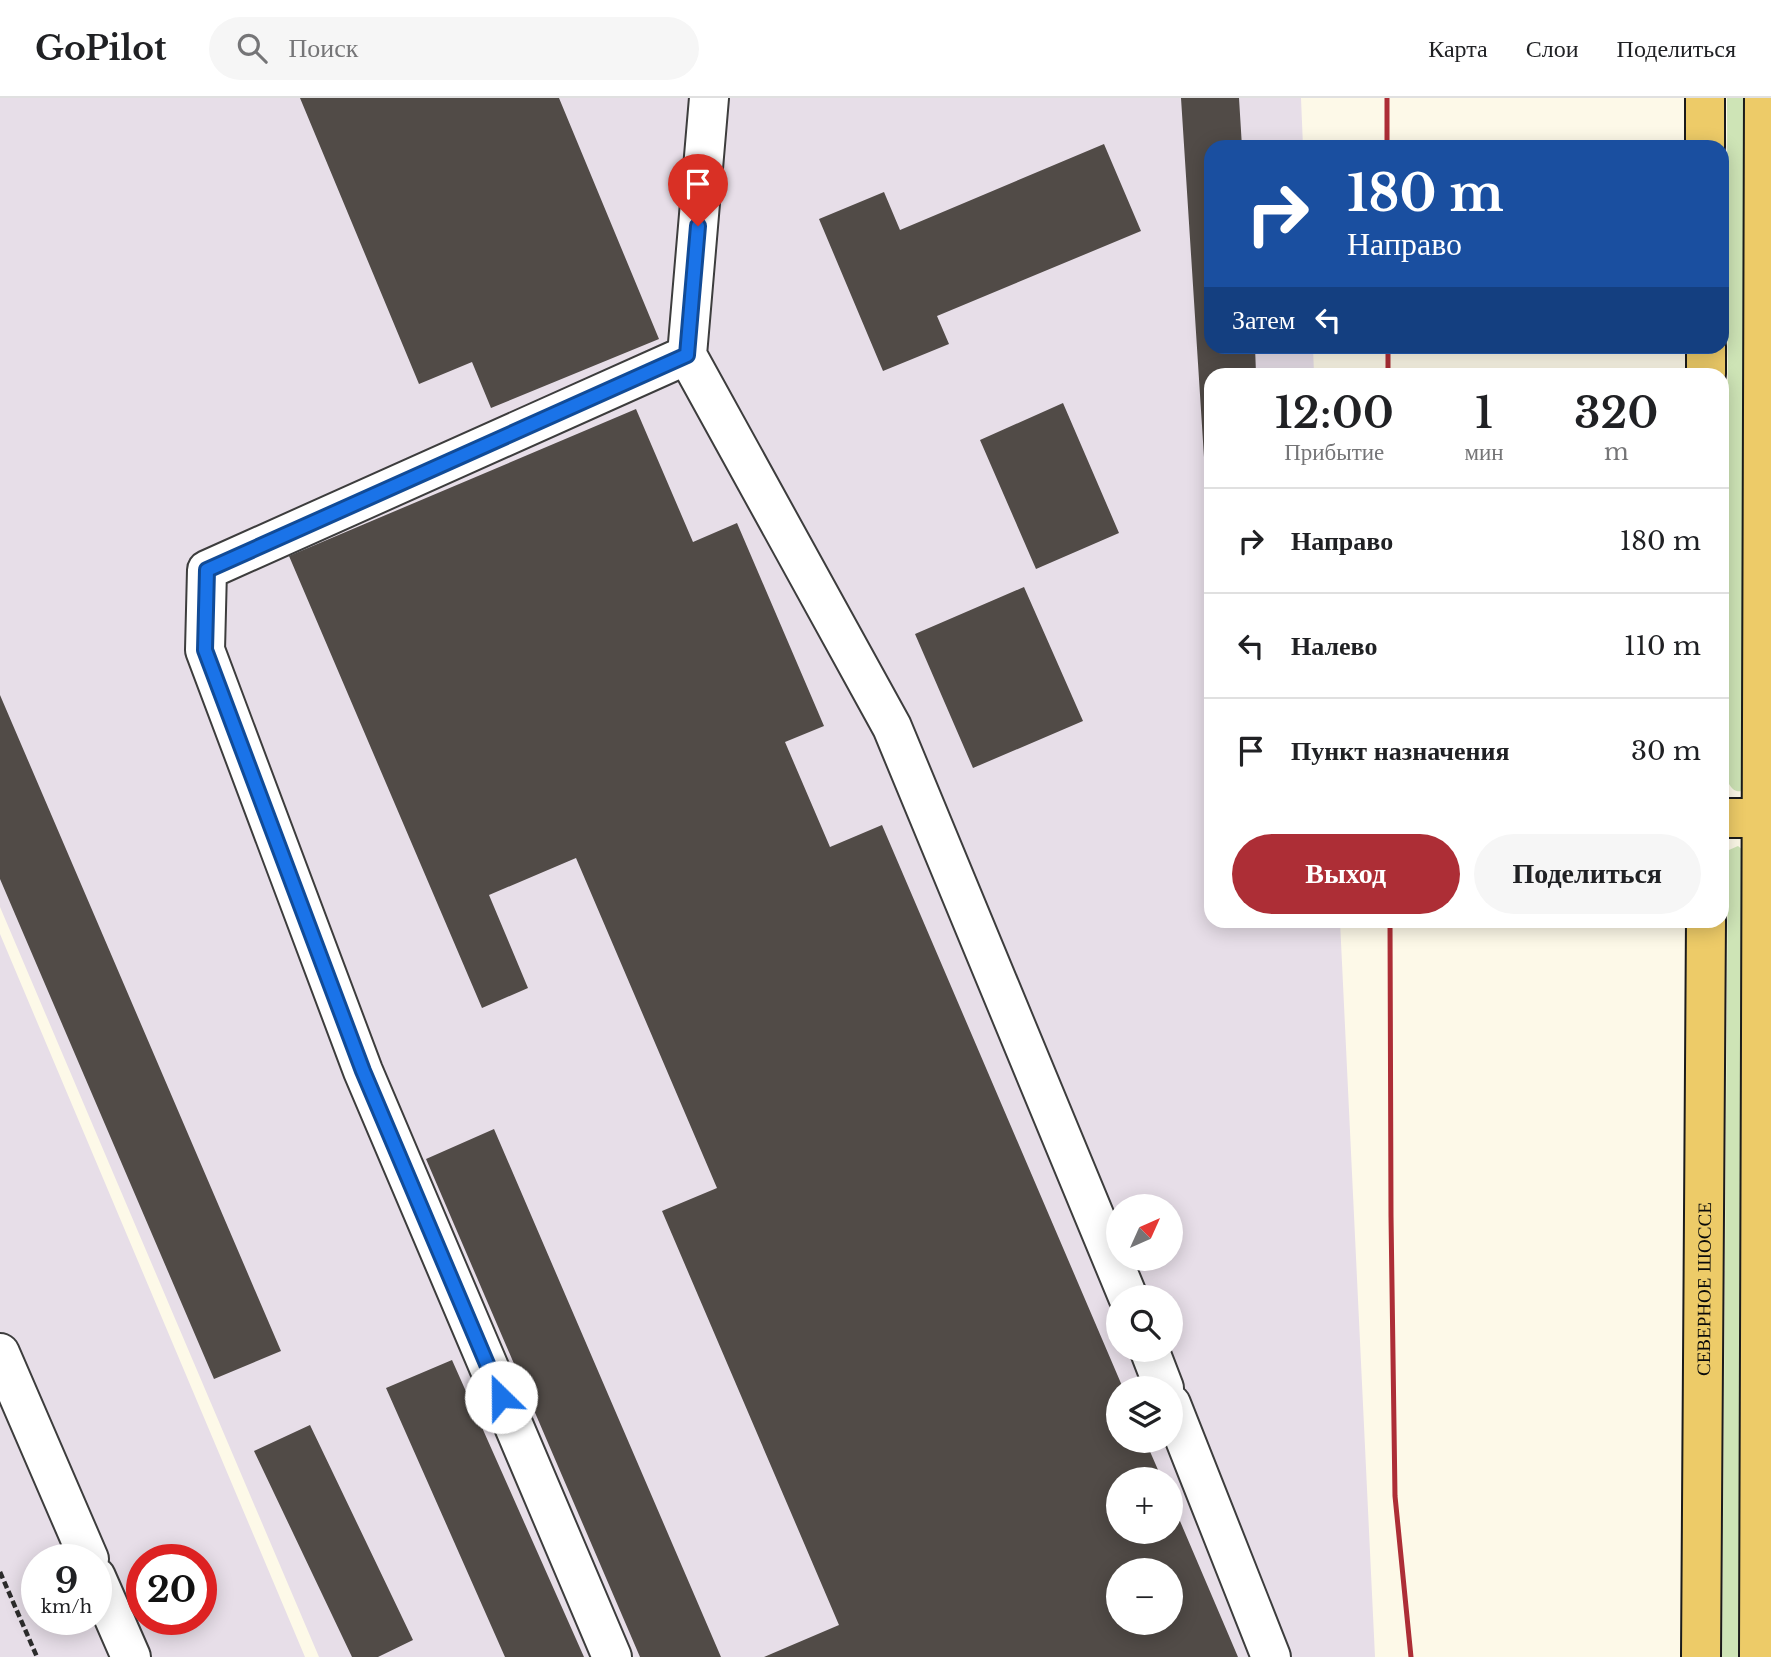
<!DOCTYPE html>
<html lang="ru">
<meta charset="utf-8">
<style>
:root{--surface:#fff;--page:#f6f6f6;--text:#202124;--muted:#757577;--line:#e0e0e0;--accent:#ad2e36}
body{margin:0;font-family:"Libre Baskerville",serif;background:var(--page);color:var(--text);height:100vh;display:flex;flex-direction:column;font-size:26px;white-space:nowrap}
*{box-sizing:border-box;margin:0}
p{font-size:23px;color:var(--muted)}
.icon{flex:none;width:38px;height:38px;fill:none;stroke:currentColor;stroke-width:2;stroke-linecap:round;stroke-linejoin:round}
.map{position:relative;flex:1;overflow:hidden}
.panel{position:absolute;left:1204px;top:270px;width:525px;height:560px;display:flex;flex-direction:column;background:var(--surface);border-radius:21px;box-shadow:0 4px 18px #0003}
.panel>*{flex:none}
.banner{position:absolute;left:1204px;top:42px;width:525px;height:214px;border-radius:21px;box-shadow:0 4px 18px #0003;background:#1a4fa0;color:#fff;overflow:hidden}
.needle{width:46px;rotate:45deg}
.buttons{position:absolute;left:1106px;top:1096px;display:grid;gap:14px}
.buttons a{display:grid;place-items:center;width:77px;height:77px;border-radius:50%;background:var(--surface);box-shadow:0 4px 18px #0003;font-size:35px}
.speed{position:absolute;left:21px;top:1446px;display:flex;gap:14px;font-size:35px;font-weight:700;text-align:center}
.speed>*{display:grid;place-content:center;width:91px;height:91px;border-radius:50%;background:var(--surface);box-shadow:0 4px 18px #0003;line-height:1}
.speed small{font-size:18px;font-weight:400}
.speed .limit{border:10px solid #d22;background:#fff;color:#111}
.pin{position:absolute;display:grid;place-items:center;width:60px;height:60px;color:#fff;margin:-72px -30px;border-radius:50% 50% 50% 0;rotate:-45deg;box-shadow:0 0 7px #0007}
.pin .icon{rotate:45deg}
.me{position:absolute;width:77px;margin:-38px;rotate:337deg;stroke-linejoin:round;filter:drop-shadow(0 0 5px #0008)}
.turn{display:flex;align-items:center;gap:24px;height:147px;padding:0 28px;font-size:32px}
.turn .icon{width:91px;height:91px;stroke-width:2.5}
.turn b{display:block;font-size:49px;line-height:60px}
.then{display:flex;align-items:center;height:66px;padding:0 28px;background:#0003;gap:14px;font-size:26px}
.eta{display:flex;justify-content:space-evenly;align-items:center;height:119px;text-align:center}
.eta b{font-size:42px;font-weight:600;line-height:49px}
.action{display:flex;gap:14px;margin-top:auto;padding:14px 28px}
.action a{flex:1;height:80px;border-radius:42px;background:var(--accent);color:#fff;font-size:28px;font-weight:600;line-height:80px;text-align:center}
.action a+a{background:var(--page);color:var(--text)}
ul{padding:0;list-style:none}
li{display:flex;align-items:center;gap:21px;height:105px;padding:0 28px;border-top:2px solid var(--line)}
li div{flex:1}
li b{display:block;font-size:26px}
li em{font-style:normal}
header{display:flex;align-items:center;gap:42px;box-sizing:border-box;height:98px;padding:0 35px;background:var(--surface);border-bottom:2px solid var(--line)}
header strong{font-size:33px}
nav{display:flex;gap:38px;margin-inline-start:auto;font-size:24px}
.search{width:490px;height:63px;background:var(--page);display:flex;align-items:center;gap:18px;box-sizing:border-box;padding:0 24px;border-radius:38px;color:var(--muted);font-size:26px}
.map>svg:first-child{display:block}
.industrial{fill:#e7dee8;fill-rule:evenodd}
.green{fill:#cee4b6}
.building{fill:#514b47;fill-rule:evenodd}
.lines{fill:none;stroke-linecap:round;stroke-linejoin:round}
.minor-casing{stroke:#3d3d3d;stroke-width:42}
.major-casing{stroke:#1b1b1b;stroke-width:42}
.path{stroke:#2c2c2c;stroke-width:4.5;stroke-dasharray:7 3.5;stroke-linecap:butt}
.minor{stroke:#fff;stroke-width:38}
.major{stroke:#edcb68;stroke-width:38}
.rail{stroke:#ad2e36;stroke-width:5}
.route-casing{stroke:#114b97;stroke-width:18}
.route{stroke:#1a73e8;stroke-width:12}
.labels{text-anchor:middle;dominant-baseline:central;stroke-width:7;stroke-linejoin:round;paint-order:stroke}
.street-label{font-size:19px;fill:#0a0a0a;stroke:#fff}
</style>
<header>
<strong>GoPilot</strong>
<div class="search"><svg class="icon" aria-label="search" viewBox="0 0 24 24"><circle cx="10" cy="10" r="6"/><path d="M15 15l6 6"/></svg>Поиск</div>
<nav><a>Карта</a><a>Слои</a><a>Поделиться</a></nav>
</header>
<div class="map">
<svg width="1771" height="1559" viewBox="0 0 1771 1559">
<rect width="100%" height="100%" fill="#fdf9e8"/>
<!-- industrial -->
<path class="industrial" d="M 0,0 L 1301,0 L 1303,49 L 1211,49 L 1211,248 L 1313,249 L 1314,276 L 1211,276 L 1211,822 L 1340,823 L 1375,1559 L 319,1559 L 0,809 ZM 1118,1108 L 1171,1108 L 1171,1160 L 1118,1160 ZM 1118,1199 L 1171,1199 L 1171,1251 L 1118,1251 ZM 1118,1290 L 1171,1290 L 1171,1342 L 1118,1342 ZM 1118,1381 L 1171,1381 L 1171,1433 L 1118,1433 ZM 1118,1472 L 1171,1472 L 1171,1524 L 1118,1524 Z
M 0,836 L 305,1559 L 0,1559 ZM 37,1461 L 96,1461 L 96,1521 L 37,1521 ZM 142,1461 L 201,1461 L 201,1521 L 142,1521 Z"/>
<!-- green -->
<path class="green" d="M 1727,0 L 1745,0 L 1743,693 C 1735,694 1733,692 1729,686 Z
M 1738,748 L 1745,754 L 1742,1559 L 1722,1559 L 1728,757 L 1729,752 Z"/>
<!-- building -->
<path class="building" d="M 300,0 L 559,0 L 659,241 L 491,310 L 472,264 L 419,286 Z
M 1181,0 L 1239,0 L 1242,49 L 1211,49 L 1211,248 L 1255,248 L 1256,276 L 1211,276 L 1211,437 L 1209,437 Z
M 1104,46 L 1141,133 L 937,218 L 949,246 L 883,273 L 819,121 L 884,94 L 900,132 Z
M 1063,305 L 1119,435 L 1036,471 L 980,342 Z
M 636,311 L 693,444 L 737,425 L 824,628 L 785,644 L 830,749 L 882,727 L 1123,1290 L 1118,1290 L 1118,1342 L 1145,1342 L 1162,1381 L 1118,1381 L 1118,1433 L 1171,1433 L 1171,1402 L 1238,1559 L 764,1559 L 839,1527 L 662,1113 L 717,1090 L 576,760 L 489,797 L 528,890 L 482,910 L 289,458 ZM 1118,1472 L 1171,1472 L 1171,1524 L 1118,1524 Z
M 1024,489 L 1083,623 L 973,670 L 915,536 Z
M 0,597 L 281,1253 L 214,1281 L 0,781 Z
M 494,1031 L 721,1559 L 640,1559 L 426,1061 Z
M 452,1262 L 584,1559 L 505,1559 L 386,1290 Z
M 310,1327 L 413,1542 L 378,1559 L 352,1559 L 254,1353 Z"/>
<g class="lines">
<!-- minor casing -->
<g class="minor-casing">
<path id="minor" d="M 687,257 L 892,629 L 1128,1199
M 1149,1251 L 1164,1290
M 0,1255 L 89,1461
M 1171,1306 L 1271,1559
M 96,1479 L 131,1559
M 612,1559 L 363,973 L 205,552 L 207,472 L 687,257 L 709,0"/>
</g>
<!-- major casing -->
<g class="major-casing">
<g id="major">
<path d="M 1705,0 L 1705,49"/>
<path d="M 1706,248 L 1706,276"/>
<path d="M 1722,720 L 1763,720"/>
<path id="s1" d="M 1701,1559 L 1706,822"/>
<path d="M 1759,1559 L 1764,0"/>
</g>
</g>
<!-- path -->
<path class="path" d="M 0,1474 L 37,1559"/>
<!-- minor -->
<use href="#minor" class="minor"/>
<!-- major -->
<use href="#major" class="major"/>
<!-- rail -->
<path class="rail" d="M 1387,0 L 1387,49
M 1388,248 L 1388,276
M 1390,822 L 1391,1118 L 1395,1398 L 1411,1559"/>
</g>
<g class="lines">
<!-- route casing -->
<g class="route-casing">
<path id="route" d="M 501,1299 L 363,973 L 205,552 L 207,472 L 687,257 L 698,128"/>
</g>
<!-- route -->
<use href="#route" class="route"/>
</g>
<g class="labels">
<!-- street labels -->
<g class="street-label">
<text stroke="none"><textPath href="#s1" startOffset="368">СЕВЕРНОЕ ШОССЕ</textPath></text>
</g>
</g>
</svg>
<div class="buttons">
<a><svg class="needle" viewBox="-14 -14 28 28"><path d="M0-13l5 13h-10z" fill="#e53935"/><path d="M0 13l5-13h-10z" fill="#757577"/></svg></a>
<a><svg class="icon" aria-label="search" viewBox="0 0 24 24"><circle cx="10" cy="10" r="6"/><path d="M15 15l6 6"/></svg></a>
<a><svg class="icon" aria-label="layers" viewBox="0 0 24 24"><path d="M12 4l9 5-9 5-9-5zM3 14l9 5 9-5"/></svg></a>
<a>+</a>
<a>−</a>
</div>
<div class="speed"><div>9<small>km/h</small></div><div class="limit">20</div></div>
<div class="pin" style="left:698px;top:128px;background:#d93025"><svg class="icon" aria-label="arrive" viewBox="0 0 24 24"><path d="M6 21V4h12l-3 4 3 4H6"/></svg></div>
<svg class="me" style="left:501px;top:1299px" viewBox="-20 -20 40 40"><circle r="19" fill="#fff"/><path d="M0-13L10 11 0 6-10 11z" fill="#1a73e8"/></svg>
<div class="banner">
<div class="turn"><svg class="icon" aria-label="right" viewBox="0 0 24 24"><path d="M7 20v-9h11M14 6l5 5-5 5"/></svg><div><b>180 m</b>Направо</div></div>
<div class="then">Затем<svg class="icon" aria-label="left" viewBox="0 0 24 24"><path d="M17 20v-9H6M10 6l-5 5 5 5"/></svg></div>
</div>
<section class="panel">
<div class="eta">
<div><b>12:00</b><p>Прибытие</p></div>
<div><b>1</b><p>мин</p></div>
<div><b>320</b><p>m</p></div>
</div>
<ul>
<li><svg class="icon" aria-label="right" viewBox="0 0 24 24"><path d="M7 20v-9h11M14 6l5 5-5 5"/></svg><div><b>Направо</b></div><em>180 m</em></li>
<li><svg class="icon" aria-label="left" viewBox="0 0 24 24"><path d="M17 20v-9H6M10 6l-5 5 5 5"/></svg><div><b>Налево</b></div><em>110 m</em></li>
<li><svg class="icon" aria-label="arrive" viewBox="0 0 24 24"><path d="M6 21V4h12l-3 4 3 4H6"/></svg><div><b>Пункт назначения</b></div><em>30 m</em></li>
</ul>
<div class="action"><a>Выход</a><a>Поделиться</a></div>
</section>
</div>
